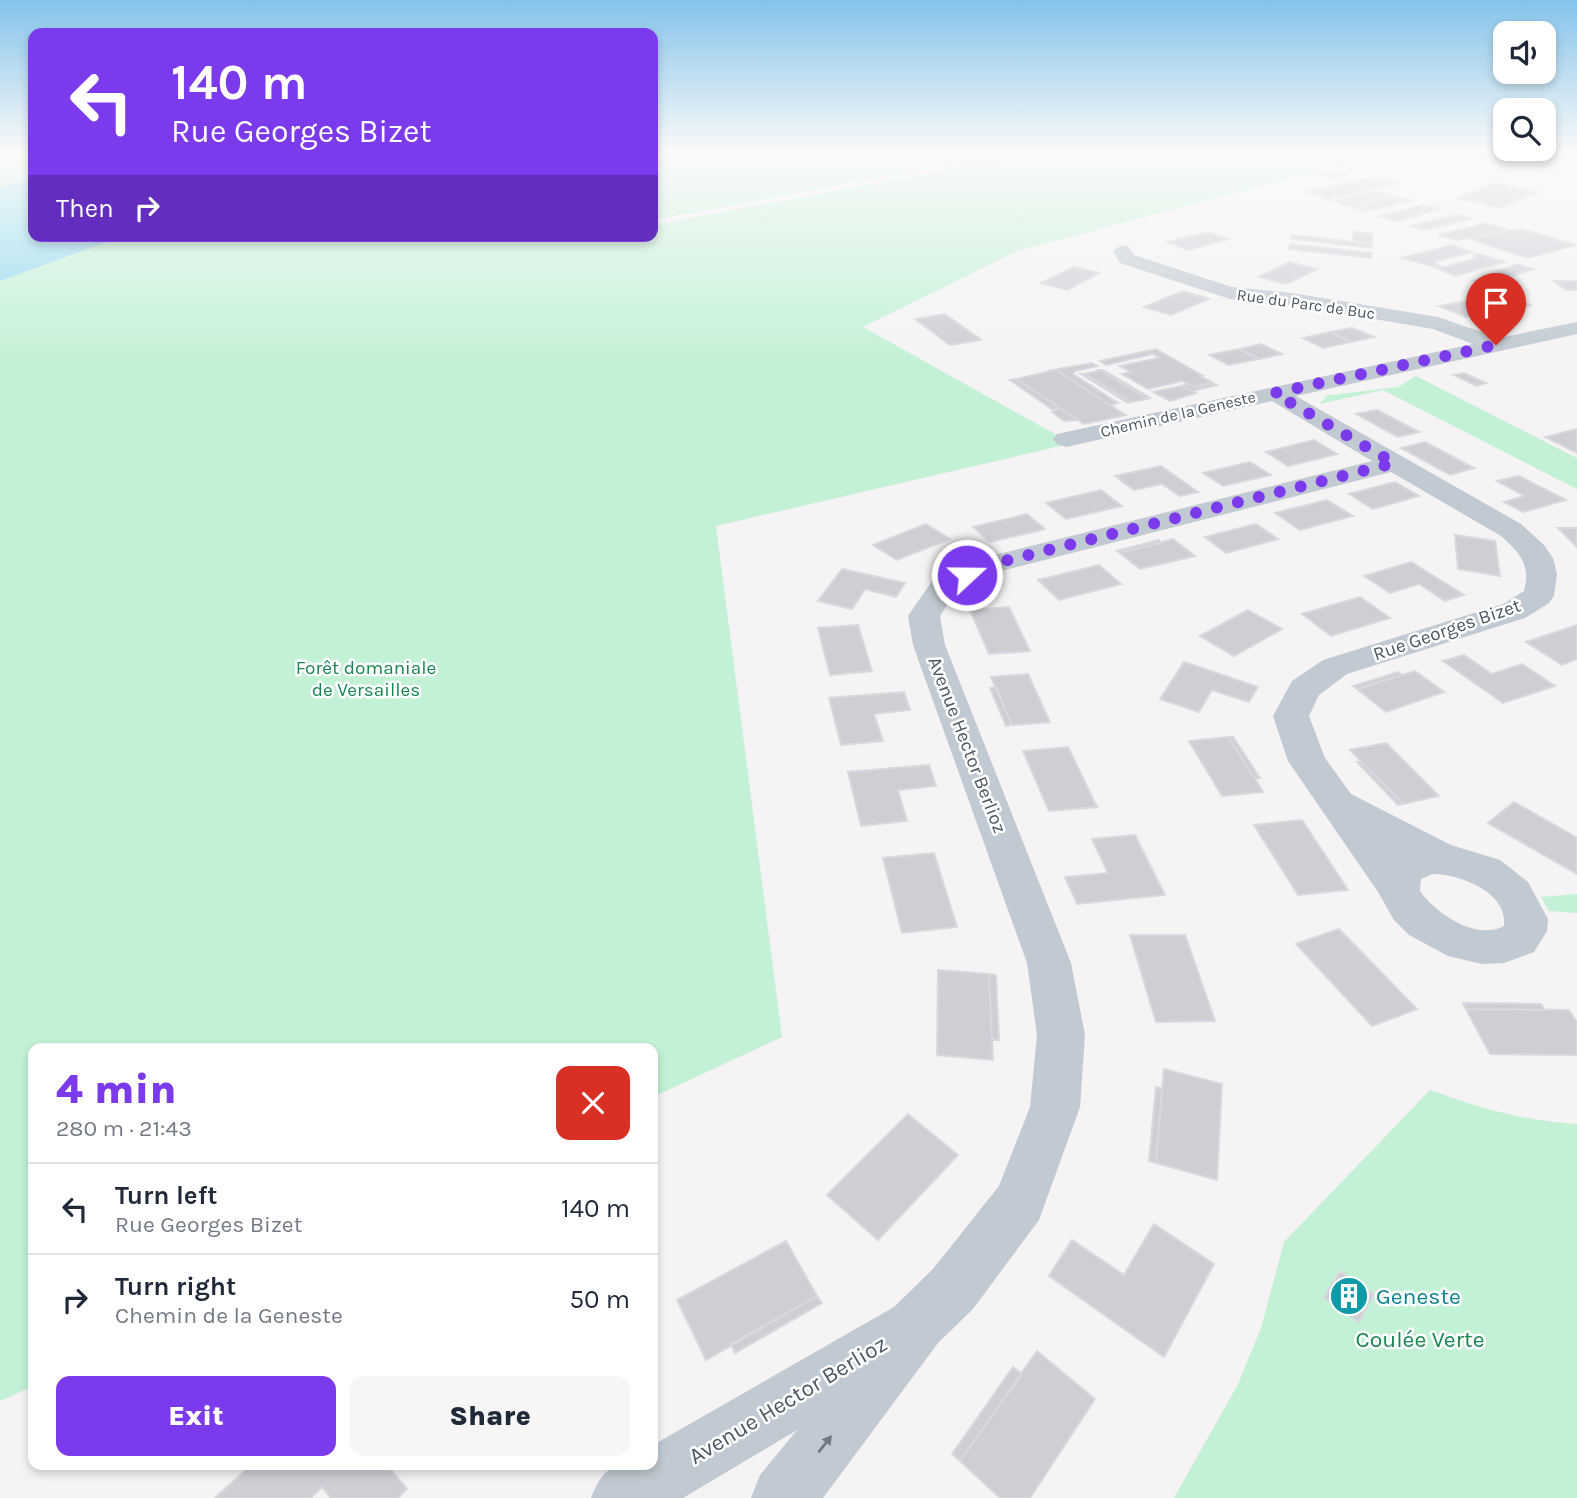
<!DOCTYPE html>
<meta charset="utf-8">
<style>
:root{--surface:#fff;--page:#f6f6f7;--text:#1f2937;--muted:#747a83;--line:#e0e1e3;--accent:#7c3aed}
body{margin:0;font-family:Karla,sans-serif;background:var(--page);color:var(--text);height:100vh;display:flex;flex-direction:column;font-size:26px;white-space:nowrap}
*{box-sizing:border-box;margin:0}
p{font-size:23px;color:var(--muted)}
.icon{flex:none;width:38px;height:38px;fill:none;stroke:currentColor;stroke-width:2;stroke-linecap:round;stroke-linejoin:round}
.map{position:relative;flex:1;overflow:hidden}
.side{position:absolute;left:28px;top:1043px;width:630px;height:427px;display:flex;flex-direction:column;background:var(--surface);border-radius:14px;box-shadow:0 4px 10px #0003}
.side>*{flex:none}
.banner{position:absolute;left:28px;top:28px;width:630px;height:214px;border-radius:14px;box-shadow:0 4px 10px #0003;background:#7c3aed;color:#fff;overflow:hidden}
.fabs{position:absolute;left:1493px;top:21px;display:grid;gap:14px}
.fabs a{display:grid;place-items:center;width:63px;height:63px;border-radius:14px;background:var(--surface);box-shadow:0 4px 10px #0003;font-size:35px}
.pin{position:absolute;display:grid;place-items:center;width:60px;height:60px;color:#fff;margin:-72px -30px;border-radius:50% 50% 50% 0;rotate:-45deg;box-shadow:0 0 7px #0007}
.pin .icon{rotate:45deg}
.me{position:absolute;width:77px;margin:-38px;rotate:69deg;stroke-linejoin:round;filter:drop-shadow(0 0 5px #0008)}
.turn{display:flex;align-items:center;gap:24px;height:147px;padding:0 28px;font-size:32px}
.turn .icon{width:91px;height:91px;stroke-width:2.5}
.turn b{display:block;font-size:49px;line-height:60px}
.then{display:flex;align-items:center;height:66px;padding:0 28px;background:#0003;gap:14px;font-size:26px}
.round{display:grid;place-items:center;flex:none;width:74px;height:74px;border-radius:14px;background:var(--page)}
.headline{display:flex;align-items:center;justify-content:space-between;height:119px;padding:0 28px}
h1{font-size:42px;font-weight:800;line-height:52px;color:var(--accent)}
.action{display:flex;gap:14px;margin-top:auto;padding:14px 28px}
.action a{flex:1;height:80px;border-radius:14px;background:var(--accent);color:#fff;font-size:28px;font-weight:800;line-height:80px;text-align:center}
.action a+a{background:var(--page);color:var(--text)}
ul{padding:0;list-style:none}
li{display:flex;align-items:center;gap:21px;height:91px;padding:0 28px;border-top:2px solid var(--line)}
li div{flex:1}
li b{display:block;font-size:26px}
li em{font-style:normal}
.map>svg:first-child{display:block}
.green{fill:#c3f1d5}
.water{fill:#90daee}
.building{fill:#cdcfd5;stroke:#d7d9de;stroke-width:2}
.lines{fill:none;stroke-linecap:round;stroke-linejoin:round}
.minor{fill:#c1cad2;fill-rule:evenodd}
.oneway{fill:#6e7983}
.route{stroke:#7c3aed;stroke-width:12;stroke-dasharray:0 21.6}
.labels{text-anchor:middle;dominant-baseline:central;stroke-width:5;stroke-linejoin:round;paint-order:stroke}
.far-street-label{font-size:16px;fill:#4a5661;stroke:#fff}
.street-label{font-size:19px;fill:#4a5661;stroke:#fff}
.park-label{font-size:19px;fill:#17864f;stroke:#fff}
.near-culture-label{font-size:23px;fill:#0d838f;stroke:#fff;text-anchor:start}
.near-park-label{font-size:23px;fill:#17864f;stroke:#fff}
.near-street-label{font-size:23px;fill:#4a5661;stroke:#fff}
</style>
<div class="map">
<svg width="1577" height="1498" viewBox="0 0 1577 1498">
<rect width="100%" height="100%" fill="#f5f3f3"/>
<!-- green -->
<path class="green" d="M 0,151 L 33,151 L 33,179 L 0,187 Z
M 653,151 L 1021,151 L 653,220 Z
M 1049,151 L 1393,151 L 1017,251 L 863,327 L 1055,434 L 1065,445 L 716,526 L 782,1037 L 653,1097 L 653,1048 L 33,1048 L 33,1386 L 0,1401 L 0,281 L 124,236 L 557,236 L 569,240 L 590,236 L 653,236 L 653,225 Z
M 1416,376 L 1577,458 L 1577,489 L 1383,390 L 1319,404 L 1326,398 L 1323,396 L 1398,387 Z
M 1577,894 L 1577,913 L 1549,911 L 1541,897 Z
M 1430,1090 C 1479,1108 1525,1121 1577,1124 L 1577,1498 L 1174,1498 L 1238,1384 L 1261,1328 L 1284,1242 Z"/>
<!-- water -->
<path class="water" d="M 33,179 L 33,236 L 124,236 L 0,281 L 0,187 Z"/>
<!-- building -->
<path class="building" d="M 1334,171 L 1348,175 L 1330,178 L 1317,174 Z
M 1377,177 L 1401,183 L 1328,199 L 1305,192 Z
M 1495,183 L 1537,192 L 1500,208 L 1457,198 Z
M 1378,191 L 1394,196 L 1348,206 L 1332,201 Z
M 1399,197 L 1411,201 L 1365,211 L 1353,207 Z
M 1423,205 L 1440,209 L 1397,221 L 1380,216 Z
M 1458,215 L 1472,219 L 1424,230 L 1410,226 Z
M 1486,223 L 1507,230 L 1457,240 L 1438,235 Z
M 1521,229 L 1575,245 L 1528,258 L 1469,239 Z
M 1209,232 L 1229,239 L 1188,250 L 1167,242 Z
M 1353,232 L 1372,234 L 1372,242 L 1353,241 Z
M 1292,235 L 1372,244 L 1372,248 L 1291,239 Z
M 1290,244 L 1371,253 L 1371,258 L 1289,249 Z
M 1452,245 L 1472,252 L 1432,262 L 1438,265 L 1432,266 L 1402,258 Z
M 1479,254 L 1505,262 L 1455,276 L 1432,266 L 1445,267 L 1478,258 L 1473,256 Z
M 1289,262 L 1317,269 L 1286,284 L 1259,277 Z
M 1517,264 L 1533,269 L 1489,285 L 1473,281 Z
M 1074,267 L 1099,273 L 1067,290 L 1041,283 Z
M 1554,281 L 1577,281 L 1577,290 L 1566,290 Z
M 1183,291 L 1209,299 L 1171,315 L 1144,307 Z
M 1503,294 L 1530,305 L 1466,317 L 1439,306 Z
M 945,314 L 981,340 L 950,345 L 915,319 Z
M 1352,328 L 1374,337 L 1351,342 L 1330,332 Z
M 1330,332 L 1351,342 L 1323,348 L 1303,338 Z
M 1261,344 L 1282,354 L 1259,359 L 1239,349 Z
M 1156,349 L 1203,376 L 1201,377 L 1212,382 L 1194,387 L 1182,381 L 1148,389 L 1122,374 L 1131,372 L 1120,366 L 1159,358 L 1153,354 L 1106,365 L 1100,361 Z
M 1239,349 L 1259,359 L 1229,365 L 1209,355 Z
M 1092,363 L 1097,366 L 1075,371 L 1073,374 L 1118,403 L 1110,405 L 1056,370 L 1047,371 Z
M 1056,370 L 1110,405 L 1126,415 L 1084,424 L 1016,379 Z
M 1100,370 L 1103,370 L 1150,398 L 1147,399 Z
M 1100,370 L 1147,399 L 1131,402 L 1085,374 Z
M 1463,373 L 1486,383 L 1477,386 L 1454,375 Z
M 1081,374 L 1085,374 L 1131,402 L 1128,403 Z
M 1016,379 L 1060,408 L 1053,410 L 1010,380 Z
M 1211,383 L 1217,385 L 1192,391 L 1181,386 L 1188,384 L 1194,387 Z
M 1181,386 L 1196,393 L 1170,401 L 1153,392 Z
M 1060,408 L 1078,420 L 1064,421 L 1052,412 Z
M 1377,410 L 1419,432 L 1398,437 L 1356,414 Z
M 1577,429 L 1577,453 L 1545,437 Z
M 1314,440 L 1337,454 L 1288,466 L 1266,452 Z
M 1425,442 L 1474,468 L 1450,475 L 1401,448 Z
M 1250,462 L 1271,475 L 1223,486 L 1203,473 Z
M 1161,466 L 1198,492 L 1180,496 L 1162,484 L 1134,490 L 1115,476 Z
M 1519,476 L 1566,500 L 1523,512 L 1504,502 L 1524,496 L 1497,481 Z
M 1395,482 L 1419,496 L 1373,509 L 1349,494 Z
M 1101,490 L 1122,506 L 1066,519 L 1046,503 Z
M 1327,500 L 1353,516 L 1300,530 L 1275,513 Z
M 1027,514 L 1045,529 L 990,542 L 973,527 Z
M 926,524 L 950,539 L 897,560 L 873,545 Z
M 1256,524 L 1278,539 L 1226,553 L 1205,537 Z
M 1558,528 L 1577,528 L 1577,547 Z
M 1455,535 L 1495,541 L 1500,576 L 1458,569 Z
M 1173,539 L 1195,556 L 1140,569 L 1120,553 Z
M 1159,540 L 1161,543 L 1120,553 L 1117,551 Z
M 1411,562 L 1464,595 L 1445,601 L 1419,584 L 1390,593 L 1364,576 Z
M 1099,565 L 1121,584 L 1059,600 L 1038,580 Z
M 842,569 L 905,583 L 896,597 L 865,589 L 852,609 L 818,601 Z
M 1360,597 L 1390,618 L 1331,636 L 1302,614 Z
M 1009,607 L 1030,651 L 989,654 L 970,610 Z
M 1248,610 L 1282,629 L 1234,656 L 1200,636 Z
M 858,625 L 872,671 L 830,675 L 818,628 Z
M 1577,625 L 1577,659 L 1562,665 L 1526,642 Z
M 1464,655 L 1492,674 L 1522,664 L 1555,686 L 1503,703 L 1443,661 Z
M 1184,662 L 1258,687 L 1249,702 L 1212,690 L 1199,712 L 1160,699 Z
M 1415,671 L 1444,692 L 1386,712 L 1357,689 Z
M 1398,672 L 1402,675 L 1357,689 L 1353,686 Z
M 1028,674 L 1050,722 L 1012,725 L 991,677 Z
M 996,687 L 1012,725 L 1006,726 L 990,688 Z
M 904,692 L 910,710 L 874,714 L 883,741 L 841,745 L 829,698 Z
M 1228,737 L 1255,779 L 1263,792 L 1222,796 L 1189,741 Z
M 1228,737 L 1233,737 L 1260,778 L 1255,779 Z
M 1386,743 L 1439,796 L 1403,804 L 1350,750 Z
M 1068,747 L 1097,807 L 1049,811 L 1023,751 Z
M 1357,762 L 1362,762 L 1403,804 L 1398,805 Z
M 929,765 L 936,786 L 898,790 L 907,821 L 861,826 L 848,772 Z
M 1514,802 L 1577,838 L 1577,874 L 1488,823 Z
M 1302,820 L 1348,890 L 1298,895 L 1254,825 Z
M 1135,835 L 1165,895 L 1077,904 L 1065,877 L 1108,873 L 1092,839 Z
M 934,853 L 957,927 L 902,933 L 883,858 Z
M 1339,929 L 1417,1009 L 1372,1026 L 1296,944 Z
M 1130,935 L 1185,935 L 1215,1021 L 1156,1022 Z
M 938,970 L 989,974 L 993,1060 L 937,1055 Z
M 989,974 L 996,975 L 999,1040 L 992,1039 Z
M 1463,1003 L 1541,1004 L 1545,1010 L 1466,1009 Z
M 1466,1009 L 1569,1010 L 1577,1022 L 1577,1055 L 1490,1054 Z
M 1164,1069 L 1222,1084 L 1217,1180 L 1156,1163 Z
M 1156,1087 L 1162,1088 L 1156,1163 L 1149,1161 Z
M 908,1114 L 958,1155 L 878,1240 L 827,1195 Z
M 1154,1224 L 1214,1264 L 1164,1357 L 1049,1276 L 1072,1240 L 1124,1275 Z
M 786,1241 L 817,1296 L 706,1360 L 677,1300 Z
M 1340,1271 L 1374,1294 L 1359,1322 L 1324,1298 Z
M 817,1296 L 822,1303 L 735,1353 L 731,1344 Z
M 1037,1351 L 1095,1399 L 1030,1498 L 1000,1498 L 960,1461 Z
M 1013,1367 L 1022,1374 L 960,1461 L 952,1454 Z
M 251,1465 L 387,1465 L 407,1489 L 398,1498 L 331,1498 L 322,1487 L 311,1498 L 215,1498 Z"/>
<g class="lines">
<!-- minor -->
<path class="minor" d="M 1122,245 L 1129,247 L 1134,255 L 1232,287 L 1292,293 L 1438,317 L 1499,338 L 1577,322 L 1577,334 L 1296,396 L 1521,524 L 1544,545 L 1553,558 L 1557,574 L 1554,596 L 1549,603 L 1525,618 L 1347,674 L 1319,695 L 1309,716 L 1325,758 L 1351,794 L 1451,845 L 1500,860 L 1528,882 L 1548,919 L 1547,931 L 1534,952 L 1504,963 L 1482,964 L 1448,956 L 1409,935 L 1394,920 L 1378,892 L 1288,761 L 1273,716 L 1292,681 L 1323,660 L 1503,604 L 1524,591 C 1531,565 1520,553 1501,536 L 1391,472 L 1001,571 L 956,591 L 940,616 L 945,645 L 1071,963 L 1085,1035 L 1080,1107 L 1039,1220 L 973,1309 L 938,1343 L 823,1498 L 751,1498 L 760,1475 L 797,1430 L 683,1498 L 591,1498 C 606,1461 616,1465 653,1465 L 653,1445 L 894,1307 L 933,1269 L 999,1186 L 1030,1107 L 1037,1035 L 1027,963 L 913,645 L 908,616 L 934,578 L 979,559 L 1372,461 L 1272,401 L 1066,447 L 1057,444 L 1053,439 L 1057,434 L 1473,344 L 1433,329 L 1292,305 L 1230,299 L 1120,263 L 1113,251 ZM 1432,874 C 1460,874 1508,892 1504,926 C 1477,941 1436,914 1420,891 L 1421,879 Z"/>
</g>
<!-- one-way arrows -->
<defs><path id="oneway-solid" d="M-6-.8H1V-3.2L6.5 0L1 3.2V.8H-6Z" transform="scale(1.75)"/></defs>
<use class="oneway" href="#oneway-solid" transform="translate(825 1444) rotate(-52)"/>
<!-- sky -->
<linearGradient id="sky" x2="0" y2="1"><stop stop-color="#85c3ea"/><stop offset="0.42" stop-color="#fafafa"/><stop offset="1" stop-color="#fafafa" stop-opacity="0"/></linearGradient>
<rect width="1577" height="361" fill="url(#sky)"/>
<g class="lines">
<!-- route -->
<path class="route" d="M 967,575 L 989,565 L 1394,463 L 1274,393 L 1496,345"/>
</g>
<!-- icons -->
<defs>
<g id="building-disc" transform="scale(2.0125)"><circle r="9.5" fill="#0f9aa8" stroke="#fff"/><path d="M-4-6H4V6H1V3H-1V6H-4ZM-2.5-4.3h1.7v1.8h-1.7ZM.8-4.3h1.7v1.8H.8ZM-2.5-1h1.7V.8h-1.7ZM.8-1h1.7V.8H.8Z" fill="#fff"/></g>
</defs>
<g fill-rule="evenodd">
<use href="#building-disc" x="1349" y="1296"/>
</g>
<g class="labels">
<!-- far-street labels -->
<g class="far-street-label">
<text transform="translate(1306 304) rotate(8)">Rue du Parc de Buc</text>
<text transform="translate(1178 414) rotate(-13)">Chemin de la Geneste</text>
</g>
<!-- street labels -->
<g class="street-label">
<text transform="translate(1447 630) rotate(-19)">Rue Georges Bizet</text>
<text transform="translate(967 745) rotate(69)">Avenue Hector Berlioz</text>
</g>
<!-- park labels -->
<g class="park-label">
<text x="366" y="668">Forêt domaniale<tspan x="366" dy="22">de Versailles</tspan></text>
</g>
<!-- near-culture labels -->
<g class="near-culture-label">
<text x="1376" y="1296">Geneste</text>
</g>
<!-- near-park labels -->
<g class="near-park-label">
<text x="1420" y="1339">Coulée Verte</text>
</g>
<!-- near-street labels -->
<g class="near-street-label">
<text transform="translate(788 1400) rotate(-31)">Avenue Hector Berlioz</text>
</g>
</g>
</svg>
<div class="fabs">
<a><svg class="icon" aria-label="sound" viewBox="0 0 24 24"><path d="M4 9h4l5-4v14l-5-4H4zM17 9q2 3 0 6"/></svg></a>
<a><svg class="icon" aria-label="search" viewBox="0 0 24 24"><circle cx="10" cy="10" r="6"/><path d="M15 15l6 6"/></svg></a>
</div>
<div class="pin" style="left:1496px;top:345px;background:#d93025"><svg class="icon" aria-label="arrive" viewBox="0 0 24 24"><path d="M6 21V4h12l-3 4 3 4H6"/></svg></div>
<svg class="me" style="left:967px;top:575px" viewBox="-20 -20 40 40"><circle r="17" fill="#7c3aed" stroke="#fff" stroke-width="3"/><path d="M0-11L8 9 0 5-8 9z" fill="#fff"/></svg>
<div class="banner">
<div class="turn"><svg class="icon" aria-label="left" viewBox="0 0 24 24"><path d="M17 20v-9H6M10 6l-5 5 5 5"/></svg><div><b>140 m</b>Rue Georges Bizet</div></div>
<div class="then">Then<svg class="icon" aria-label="right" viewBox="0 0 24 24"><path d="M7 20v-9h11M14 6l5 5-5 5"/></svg></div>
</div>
<section class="side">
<div class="headline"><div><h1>4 min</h1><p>280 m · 21:43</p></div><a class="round" style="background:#d93025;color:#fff"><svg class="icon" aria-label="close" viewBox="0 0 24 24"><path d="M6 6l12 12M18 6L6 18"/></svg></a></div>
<ul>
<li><svg class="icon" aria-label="left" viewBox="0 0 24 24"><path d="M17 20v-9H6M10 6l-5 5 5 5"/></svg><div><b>Turn left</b><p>Rue Georges Bizet</p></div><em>140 m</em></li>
<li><svg class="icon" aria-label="right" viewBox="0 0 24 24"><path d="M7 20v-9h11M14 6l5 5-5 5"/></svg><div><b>Turn right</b><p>Chemin de la Geneste</p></div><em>50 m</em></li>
</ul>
<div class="action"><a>Exit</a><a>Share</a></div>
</section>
</div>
